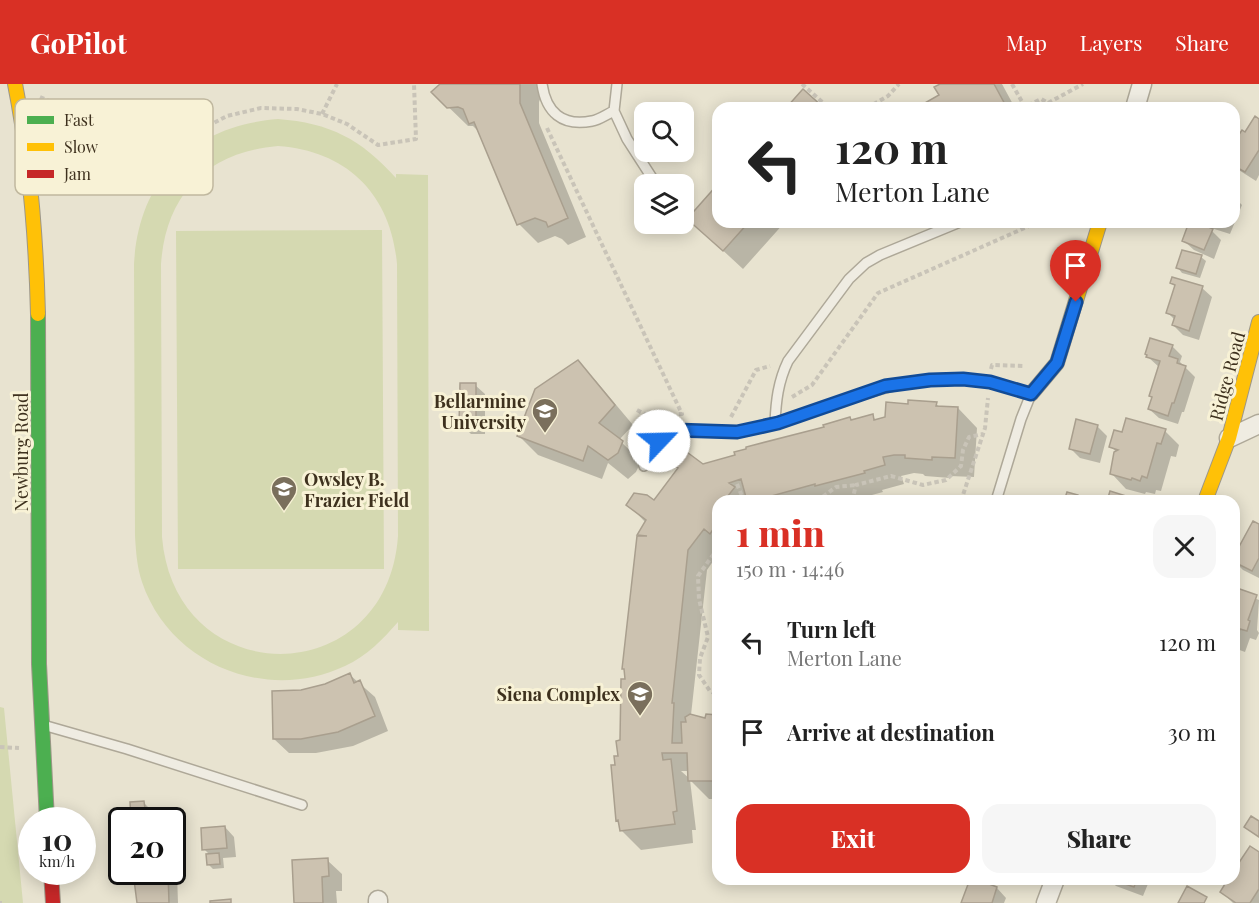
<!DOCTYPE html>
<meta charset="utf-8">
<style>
:root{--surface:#fff;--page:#f6f6f6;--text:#222;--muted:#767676;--accent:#d93025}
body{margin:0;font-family:"Playfair Display",serif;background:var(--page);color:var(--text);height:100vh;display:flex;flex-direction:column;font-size:22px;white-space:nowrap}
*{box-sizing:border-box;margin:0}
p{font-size:20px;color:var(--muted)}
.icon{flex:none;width:33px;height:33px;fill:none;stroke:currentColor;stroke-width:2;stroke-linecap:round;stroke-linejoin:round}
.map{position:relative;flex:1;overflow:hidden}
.side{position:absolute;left:712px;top:411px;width:528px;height:390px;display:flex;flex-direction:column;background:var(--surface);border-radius:18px;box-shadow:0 3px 15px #0003}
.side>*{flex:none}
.hud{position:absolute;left:712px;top:18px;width:528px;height:126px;border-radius:18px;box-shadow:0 3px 15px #0003;background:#fff;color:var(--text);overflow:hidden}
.fabs{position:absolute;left:634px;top:18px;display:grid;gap:12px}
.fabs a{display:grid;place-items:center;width:60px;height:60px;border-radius:12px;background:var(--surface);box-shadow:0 3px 15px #0003;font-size:30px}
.speed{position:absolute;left:18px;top:723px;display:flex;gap:12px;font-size:30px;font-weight:700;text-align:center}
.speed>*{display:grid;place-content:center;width:78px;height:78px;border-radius:50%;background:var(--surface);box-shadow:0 3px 15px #0003;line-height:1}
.speed small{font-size:15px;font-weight:400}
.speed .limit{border:3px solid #111;border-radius:9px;background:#fff;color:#111}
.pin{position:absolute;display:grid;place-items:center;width:51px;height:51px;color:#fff;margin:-62px -26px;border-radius:50% 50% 50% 0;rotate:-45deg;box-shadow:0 0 6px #0007}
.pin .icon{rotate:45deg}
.me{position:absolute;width:66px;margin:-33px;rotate:66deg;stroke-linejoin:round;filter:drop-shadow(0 0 4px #0008)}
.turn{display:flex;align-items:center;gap:21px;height:126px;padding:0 24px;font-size:27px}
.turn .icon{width:78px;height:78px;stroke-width:2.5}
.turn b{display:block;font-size:42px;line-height:51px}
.round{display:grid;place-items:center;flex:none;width:63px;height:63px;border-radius:18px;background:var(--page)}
.headline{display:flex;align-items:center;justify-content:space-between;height:102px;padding:0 24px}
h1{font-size:36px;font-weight:800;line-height:45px;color:var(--accent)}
.button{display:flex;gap:12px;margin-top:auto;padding:12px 24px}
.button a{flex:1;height:69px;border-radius:18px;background:var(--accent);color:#fff;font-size:24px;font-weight:800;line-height:69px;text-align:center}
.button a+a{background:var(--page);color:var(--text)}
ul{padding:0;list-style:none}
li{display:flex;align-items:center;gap:18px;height:90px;padding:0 24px}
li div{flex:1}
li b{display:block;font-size:22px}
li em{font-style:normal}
header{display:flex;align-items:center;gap:36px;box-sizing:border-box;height:84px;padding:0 30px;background:var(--accent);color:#fff}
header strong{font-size:28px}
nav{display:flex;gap:33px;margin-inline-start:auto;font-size:21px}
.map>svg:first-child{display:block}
.green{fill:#d5d9b1;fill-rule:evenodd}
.shadow{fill:#0003;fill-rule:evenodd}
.building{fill:#ccc2b0;stroke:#a99f8e;stroke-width:1.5}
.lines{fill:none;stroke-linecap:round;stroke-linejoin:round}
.lane-casing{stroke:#aea898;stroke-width:12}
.street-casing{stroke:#aea898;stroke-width:21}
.fast-casing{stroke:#9d9788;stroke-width:16}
.slow-casing{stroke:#9d9788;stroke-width:16}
.jam-casing{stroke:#9d9788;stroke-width:16}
.path{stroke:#c9c4b8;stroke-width:4;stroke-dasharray:4.5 3;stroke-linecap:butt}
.lane{stroke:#efece2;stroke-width:9}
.street{stroke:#efece2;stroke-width:18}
.fast{stroke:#4caf50;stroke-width:14}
.slow{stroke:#ffc107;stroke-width:14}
.jam{stroke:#c62828;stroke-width:14}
.route-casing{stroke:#114b97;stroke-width:15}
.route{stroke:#1a73e8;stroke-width:10}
.labels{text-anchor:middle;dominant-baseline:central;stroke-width:6;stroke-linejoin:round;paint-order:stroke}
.street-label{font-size:18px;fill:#3e311e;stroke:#f8f2d6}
.poi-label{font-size:18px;font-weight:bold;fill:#3e311e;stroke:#f8f2d6;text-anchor:end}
.key{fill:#f8f2d6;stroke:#c0b89f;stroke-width:1.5}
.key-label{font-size:16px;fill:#3e311e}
</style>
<header>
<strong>GoPilot</strong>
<nav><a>Map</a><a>Layers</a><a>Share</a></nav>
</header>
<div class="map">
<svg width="1259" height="819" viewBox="0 0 1259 819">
<rect width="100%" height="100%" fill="#e8e3d0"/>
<!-- green -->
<path class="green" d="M 278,35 C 330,39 361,55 396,94 L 396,90 L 428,91 L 429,547 L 398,546 L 398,538 C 383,555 367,572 345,582 C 267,619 170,581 142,498 C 137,483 136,468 135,452 L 134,180 C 139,94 192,42 278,35 ZM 278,62 C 348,67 391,111 397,180 L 398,452 C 387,609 175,609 162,453 L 161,180 C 166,110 207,68 278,62 Z
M 382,146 L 384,485 L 178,485 L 176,147 Z
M 0,623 L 4,624 L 23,819 L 0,819 Z"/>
<!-- shadow -->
<path class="shadow" d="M 442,0 L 546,0 L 539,18 L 539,39 L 586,153 L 568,161 L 562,155 L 555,152 L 538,159 L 519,140 L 481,50 L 473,42 L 468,42 L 433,8 Z
M 943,0 L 1002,0 L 1015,24 L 919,24 L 941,12 Z
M 1259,36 L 1259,91 L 1256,97 L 1234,83 L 1234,60 Z
M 718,102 L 718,138 L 785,138 L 743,185 L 689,135 Z
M 1234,113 L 1242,121 L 1230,150 L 1208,143 L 1221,156 L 1214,175 L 1194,166 L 1184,157 L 1191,138 L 1234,138 Z
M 1201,173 L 1206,177 L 1200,194 L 1182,189 L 1178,184 Z
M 1172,199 L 1202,204 L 1212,213 L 1199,256 L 1183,251 L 1173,241 L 1175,236 L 1168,229 L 1176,203 Z
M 1172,262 L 1182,272 L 1180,278 L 1195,293 L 1184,328 L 1182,328 L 1178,340 L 1159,334 L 1149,325 L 1159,283 L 1148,273 Z
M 577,278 L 596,297 L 633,341 L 619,356 L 641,377 L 636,388 L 628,395 L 608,379 L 602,395 L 538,371 L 519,352 Z
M 475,301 L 485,310 L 485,350 L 471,350 L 461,340 Z
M 936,320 L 940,323 L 958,324 L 977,344 L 974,393 L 950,392 L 950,394 L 925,392 L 923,390 L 914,389 L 901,392 L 904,400 L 882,406 L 883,408 L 850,417 L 718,417 L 718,470 L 707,486 L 691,631 L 707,635 L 707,632 L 718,632 L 718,715 L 709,715 L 690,696 L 696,746 L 692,746 L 693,759 L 641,766 L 622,747 L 620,739 L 617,736 L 616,682 L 622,658 L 626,597 L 642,454 L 639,450 L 646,439 L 628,420 L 654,418 L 703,381 L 872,332 L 877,337 L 887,334 L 909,321 ZM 681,687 L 689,687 L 690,695 Z
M 1097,342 L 1107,352 L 1100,379 L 1080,374 L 1070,364 Z
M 1165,347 L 1179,361 L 1176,373 L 1171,372 L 1161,407 L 1156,406 L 1155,410 L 1146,408 L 1145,410 L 1126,405 L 1112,390 L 1116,368 L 1111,362 L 1123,350 Z
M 1259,442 L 1259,494 L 1243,486 L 1234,477 Z
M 1234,505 L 1259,516 L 1257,546 L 1259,549 L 1256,556 L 1250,554 L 1245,568 L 1234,564 Z
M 1234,569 L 1239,574 L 1234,586 Z
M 350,591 L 375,613 L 388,647 L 353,662 L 316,669 L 289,669 L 274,655 L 302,608 L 326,602 Z
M 144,719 L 151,726 L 161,725 L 171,736 L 133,736 L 131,720 Z
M 225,743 L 234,753 L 236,773 L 223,774 L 224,784 L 213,785 L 208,780 L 210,771 L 204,765 Z
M 172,756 L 177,760 L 178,779 L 172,779 L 172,771 L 177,770 L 177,767 L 172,768 Z
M 1259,770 L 1259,819 L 1233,819 L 1222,808 L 1230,795 L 1234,795 Z
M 327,776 L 342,790 L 342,807 L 336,807 L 337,819 L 295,819 Z
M 172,785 L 177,789 L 178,819 L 140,819 L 135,788 L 172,788 Z
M 971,795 L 997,804 L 1006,814 L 1004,819 L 963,819 Z
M 1109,795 L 1150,795 L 1143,812 L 1116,802 Z"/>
<!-- building -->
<path class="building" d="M 440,0 L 520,0 L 520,19 L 568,134 L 548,143 L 546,138 L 535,134 L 517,141 L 474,38 L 469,40 L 463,25 L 458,23 L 447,24 L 431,8 Z
M 940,0 L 994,0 L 1007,24 L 916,24 L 939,11 L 934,3 Z
M 802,6 L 803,5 L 824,24 L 786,24 Z
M 1255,32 L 1259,35 L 1259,66 L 1245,88 L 1234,82 L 1234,58 L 1242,46 L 1245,48 Z
M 718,100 L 718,138 L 749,138 L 723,167 L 687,135 Z
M 1189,138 L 1197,138 L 1213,145 L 1204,166 L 1182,157 Z
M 1182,166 L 1202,171 L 1196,190 L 1176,184 Z
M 1172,193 L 1203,202 L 1189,247 L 1172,241 L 1175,232 L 1166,229 L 1175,201 L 1170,199 Z
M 1150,254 L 1173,261 L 1169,272 L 1178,275 L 1177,279 L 1186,282 L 1174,319 L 1172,319 L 1168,332 L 1148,325 L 1152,313 L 1149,312 L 1160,277 L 1146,273 L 1147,271 L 1145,270 Z
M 578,276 L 615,321 L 599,339 L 623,357 L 618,369 L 608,376 L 588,362 L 583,377 L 517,352 L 535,305 Z
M 460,299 L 476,299 L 476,341 L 459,341 Z
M 908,316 L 937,318 L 936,322 L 958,323 L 955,374 L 932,373 L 932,376 L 905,374 L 905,371 L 894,371 L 883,373 L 885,381 L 864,387 L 865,389 L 815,402 L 815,400 L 764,414 L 764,416 L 760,417 L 747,417 L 741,395 L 729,399 L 735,403 L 724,417 L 718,417 L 718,438 L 710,450 L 704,445 L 688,466 L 672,619 L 674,619 L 672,659 L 682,659 L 681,638 L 686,638 L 685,633 L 690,630 L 705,634 L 706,630 L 718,631 L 718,697 L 688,697 L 687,669 L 662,669 L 663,676 L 671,675 L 677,727 L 673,728 L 675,740 L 620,747 L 618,736 L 616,737 L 611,681 L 615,681 L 614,672 L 618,672 L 616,657 L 620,656 L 621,595 L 625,595 L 624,585 L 622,585 L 637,452 L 647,452 L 637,451 L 646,436 L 626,421 L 634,409 L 647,411 L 654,416 L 678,384 L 671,379 L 665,367 L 672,357 L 703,380 L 735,371 L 734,368 L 746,365 L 746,363 L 824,343 L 823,341 L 850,333 L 851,336 L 873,330 L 874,336 L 885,333 L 886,318 L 908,320 Z
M 1126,334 L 1166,345 L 1161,360 L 1157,359 L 1147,394 L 1142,392 L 1140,397 L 1132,394 L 1131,396 L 1110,390 L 1114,368 L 1118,366 L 1109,363 L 1114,346 L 1122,348 Z
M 1076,335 L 1098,341 L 1090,370 L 1069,365 Z
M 1110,407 L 1139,416 L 1138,417 L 1107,417 Z
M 1067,408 L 1078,411 L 1077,417 L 1064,417 Z
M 1253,437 L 1259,440 L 1259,474 L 1252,487 L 1234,478 L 1234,472 Z
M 1234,503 L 1257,511 L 1248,536 L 1250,537 L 1247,547 L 1240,545 L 1235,559 Z
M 350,589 L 354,599 L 360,596 L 375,632 L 338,648 L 301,655 L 273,655 L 272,607 L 301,606 L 325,600 Z
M 144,717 L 145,725 L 161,724 L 162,736 L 131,736 L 130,718 Z
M 1251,732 L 1259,737 L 1259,753 L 1244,743 Z
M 225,742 L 227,764 L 202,766 L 201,744 Z
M 1250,762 L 1259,768 L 1259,805 L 1250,819 L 1236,819 L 1220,808 L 1228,795 L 1234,795 L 1234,786 Z
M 219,769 L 220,780 L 207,781 L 206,770 Z
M 328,774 L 329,792 L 322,793 L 323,819 L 294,819 L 292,776 Z
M 133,788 L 168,788 L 169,819 L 137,819 Z
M 970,795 L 976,795 L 997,803 L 992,819 L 961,819 Z
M 1111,795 L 1137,795 L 1134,803 Z
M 1187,802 L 1207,813 L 1204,819 L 1178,819 Z
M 231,815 L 231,819 L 210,819 L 210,817 Z"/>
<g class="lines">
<!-- lane casing -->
<g class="lane-casing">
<path id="lane" d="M 542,0 C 546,28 562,43 592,37 C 599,36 607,30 614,27
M 617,0 L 614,27 L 627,55 L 656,100
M 775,339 C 776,317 778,298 788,277 L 849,195 L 866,179 L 880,171 L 960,138
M 644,382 L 659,357 L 675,346 C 696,346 718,351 739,347 C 816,334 884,290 964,295 C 987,296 1009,304 1031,310 L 1021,335 L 996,417
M 43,641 L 127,665 L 302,721"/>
</g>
<!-- street casing -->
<g class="street-casing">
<path id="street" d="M 1135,24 L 1142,0
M 1229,354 L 1259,340
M 378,819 L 378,816
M 1046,819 L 1055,795"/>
</g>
<!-- fast casing -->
<g class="fast-casing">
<path id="fast" d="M 38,230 L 39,580 L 47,736"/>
</g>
<!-- slow casing -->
<g class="slow-casing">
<path id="slow" d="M 15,0 C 30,76 36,152 38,230
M 1031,310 L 1057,279 L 1100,138
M 1205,417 L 1229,354 L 1259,238"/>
</g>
<!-- jam casing -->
<g class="jam-casing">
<path id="jam" d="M 51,788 L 53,819"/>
</g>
<!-- path -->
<path class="path" d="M 802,0 L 829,24
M 1012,0 L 1025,23 L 1041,15 L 1048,19 L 1083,0
M 40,13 L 110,44 L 144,64 L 176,65 L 198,47 L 227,32 L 261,24 L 297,25 L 322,30 L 347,40 L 378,61 L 416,55 L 414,0
M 867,24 L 888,12 L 899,0
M 322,30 L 337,0
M 547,44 L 682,330 L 678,330
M 991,285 L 992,281 L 1025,282
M 792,313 L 812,301 L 878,209 L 1038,138
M 637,326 L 652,334 L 668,332
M 731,333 L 756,286 L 770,282
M 737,400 L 744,417
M 817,417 L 836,403 L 856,401
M 852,417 L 856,401 L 891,392 L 923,401 L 946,396 L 961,382 L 963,366 L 969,353 L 983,350
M 961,417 L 985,344 L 988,314
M 718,464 L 698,492 L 699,515 L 708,553 L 700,574 L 699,591 L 710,607 L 718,611
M 0,663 L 19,664
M 0,817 L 0,819"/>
<!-- lane -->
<use href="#lane" class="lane"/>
<!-- street -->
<use href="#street" class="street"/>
<!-- fast -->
<use href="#fast" class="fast"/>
<!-- slow -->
<use href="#slow" class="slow"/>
<!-- jam -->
<use href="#jam" class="jam"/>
</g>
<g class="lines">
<!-- route casing -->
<g class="route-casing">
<path id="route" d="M 659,357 L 675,346 L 737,348 L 778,339 L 885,302 L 930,296 L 963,295 L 990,298 L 1031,310 L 1057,279 L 1076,218"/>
</g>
<!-- route -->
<use href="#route" class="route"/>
</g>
<!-- icons -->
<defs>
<g id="university-pin" transform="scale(1.35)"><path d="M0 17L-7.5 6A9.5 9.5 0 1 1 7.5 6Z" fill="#7a6f5c" stroke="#f8f2d6"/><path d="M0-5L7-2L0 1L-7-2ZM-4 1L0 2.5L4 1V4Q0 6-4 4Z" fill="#fff"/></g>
</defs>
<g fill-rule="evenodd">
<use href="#university-pin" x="545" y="327"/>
<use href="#university-pin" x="284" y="405"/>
<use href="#university-pin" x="640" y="610"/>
</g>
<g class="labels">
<!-- street labels -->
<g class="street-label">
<text transform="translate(1227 292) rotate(-75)">Ridge Road</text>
<text transform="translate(21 368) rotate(-90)">Newburg Road</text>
</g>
<!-- poi labels -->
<g class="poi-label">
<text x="526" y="317">Bellarmine<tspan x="526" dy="21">University</tspan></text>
<text x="304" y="395" text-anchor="start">Owsley B.<tspan x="304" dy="21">Frazier Field</tspan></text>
<text x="620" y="610">Siena Complex</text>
</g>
</g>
<!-- legend -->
<rect x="15" y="15" width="198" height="96" rx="9" class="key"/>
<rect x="27" y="32" width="27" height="8" fill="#4caf50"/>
<rect x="27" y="59" width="27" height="8" fill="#ffc107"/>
<rect x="27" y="86" width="27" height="8" fill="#c62828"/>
<g class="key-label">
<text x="64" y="42">Fast</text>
<text x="64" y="69">Slow</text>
<text x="64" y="96">Jam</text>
</g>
</svg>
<div class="fabs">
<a><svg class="icon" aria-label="search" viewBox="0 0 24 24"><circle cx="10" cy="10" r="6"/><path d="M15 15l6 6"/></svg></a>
<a><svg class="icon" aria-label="layers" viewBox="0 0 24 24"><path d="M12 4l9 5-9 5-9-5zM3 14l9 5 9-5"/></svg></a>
</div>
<div class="speed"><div>10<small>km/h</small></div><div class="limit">20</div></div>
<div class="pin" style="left:1076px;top:218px;background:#d93025"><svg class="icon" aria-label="arrive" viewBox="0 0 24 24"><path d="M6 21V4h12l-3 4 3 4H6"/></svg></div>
<svg class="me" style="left:659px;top:357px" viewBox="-20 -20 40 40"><circle r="19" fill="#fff"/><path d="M0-13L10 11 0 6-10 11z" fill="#1a73e8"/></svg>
<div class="hud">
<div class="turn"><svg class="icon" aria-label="left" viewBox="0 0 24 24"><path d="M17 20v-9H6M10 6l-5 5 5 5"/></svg><div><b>120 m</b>Merton Lane</div></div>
</div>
<section class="side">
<div class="headline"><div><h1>1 min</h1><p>150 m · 14:46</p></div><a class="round"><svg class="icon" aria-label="close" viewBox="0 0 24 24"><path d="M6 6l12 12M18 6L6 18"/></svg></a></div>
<ul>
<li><svg class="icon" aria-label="left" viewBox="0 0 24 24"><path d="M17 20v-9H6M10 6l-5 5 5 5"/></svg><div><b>Turn left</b><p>Merton Lane</p></div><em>120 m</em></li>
<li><svg class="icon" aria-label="arrive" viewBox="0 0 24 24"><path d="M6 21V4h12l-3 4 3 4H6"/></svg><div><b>Arrive at destination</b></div><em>30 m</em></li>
</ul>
<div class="button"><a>Exit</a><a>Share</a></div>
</section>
</div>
